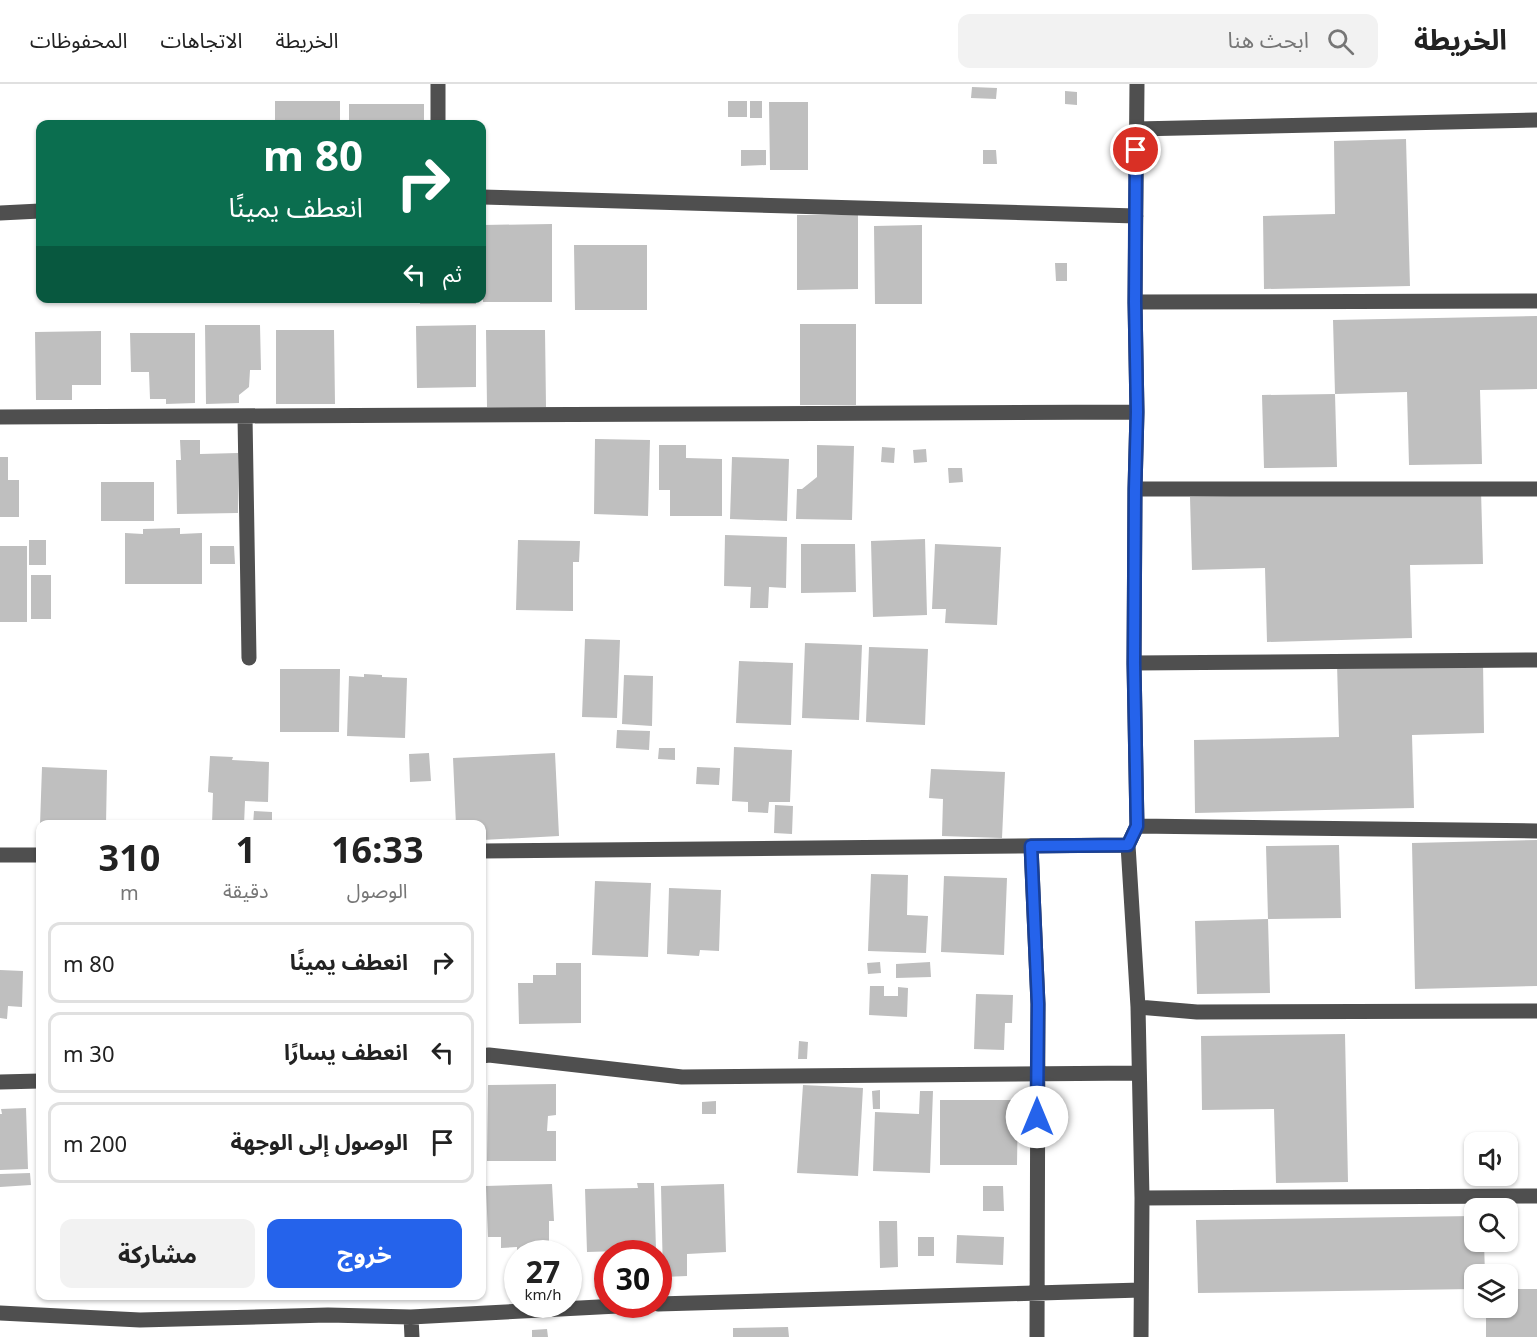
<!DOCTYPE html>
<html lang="ar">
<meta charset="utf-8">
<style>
:root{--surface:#fff;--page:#f2f2f2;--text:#222;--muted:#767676;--line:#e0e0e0;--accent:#2563eb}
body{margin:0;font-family:"Noto Sans","Noto Sans Arabic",sans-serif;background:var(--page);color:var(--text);direction:rtl;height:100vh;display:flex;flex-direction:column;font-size:22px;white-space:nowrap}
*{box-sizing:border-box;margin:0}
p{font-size:20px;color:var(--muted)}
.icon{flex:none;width:33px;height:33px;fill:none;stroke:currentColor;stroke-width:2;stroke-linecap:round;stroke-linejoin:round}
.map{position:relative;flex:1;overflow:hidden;direction:ltr}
.details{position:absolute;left:36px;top:736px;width:450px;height:480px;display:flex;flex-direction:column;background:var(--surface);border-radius:12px;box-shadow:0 2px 4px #0004;direction:rtl}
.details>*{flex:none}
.hud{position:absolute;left:36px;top:36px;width:450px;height:183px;border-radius:12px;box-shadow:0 2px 4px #0004;direction:rtl;background:#0b6e4f;color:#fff;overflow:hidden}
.controls{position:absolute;left:1464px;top:1048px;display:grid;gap:12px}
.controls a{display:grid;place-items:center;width:54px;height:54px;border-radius:12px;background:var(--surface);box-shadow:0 2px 4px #0004;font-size:30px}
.speed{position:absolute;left:504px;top:1156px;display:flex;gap:12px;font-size:30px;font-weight:700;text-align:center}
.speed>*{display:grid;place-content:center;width:78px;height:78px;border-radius:50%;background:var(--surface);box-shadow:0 2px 4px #0004;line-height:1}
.speed small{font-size:15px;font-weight:400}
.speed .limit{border:9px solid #d22;background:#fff;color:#111}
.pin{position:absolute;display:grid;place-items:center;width:51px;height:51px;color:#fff;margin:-26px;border:3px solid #fff;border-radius:50%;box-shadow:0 2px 6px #0007}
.me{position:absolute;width:66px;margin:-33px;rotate:0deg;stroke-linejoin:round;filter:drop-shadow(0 0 4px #0008)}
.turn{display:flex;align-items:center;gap:21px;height:126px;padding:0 24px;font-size:27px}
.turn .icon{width:78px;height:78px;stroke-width:2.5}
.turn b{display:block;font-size:42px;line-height:51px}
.then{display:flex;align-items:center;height:57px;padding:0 24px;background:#0003;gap:12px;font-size:22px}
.eta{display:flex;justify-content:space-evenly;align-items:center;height:102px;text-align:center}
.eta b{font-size:36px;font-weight:700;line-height:42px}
.action{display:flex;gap:12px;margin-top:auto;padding:12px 24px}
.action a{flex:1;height:69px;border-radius:12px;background:var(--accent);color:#fff;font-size:24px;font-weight:700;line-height:69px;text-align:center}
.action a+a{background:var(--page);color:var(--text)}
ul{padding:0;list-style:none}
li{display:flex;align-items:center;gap:18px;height:81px;margin:0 12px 9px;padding:0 12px;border:3px solid var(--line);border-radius:12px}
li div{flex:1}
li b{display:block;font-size:22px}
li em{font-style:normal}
header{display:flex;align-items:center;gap:36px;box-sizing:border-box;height:84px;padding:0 30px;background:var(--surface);border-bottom:2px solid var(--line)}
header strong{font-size:28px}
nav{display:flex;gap:33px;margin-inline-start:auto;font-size:21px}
.search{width:420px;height:54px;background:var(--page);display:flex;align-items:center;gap:15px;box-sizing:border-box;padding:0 21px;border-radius:12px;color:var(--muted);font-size:22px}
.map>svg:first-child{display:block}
.building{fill:#bfbfbf}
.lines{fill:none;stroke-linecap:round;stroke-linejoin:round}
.minor{stroke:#4f4f4f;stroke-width:15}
.route-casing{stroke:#184099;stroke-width:15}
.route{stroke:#2563eb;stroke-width:10}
</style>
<header>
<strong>الخريطة</strong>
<div class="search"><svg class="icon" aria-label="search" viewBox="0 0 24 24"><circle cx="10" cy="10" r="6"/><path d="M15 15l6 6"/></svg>ابحث هنا</div>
<nav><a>الخريطة</a><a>الاتجاهات</a><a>المحفوظات</a></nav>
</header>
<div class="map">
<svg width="1537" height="1253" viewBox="0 0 1537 1253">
<rect width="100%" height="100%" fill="#fff"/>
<!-- building -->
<path class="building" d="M 972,3 L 997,4 L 996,15 L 971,14 Z
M 1065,7 L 1077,8 L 1077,21 L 1065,20 Z
M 275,17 L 340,17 L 340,40 L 275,40 Z
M 728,17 L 747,17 L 747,33 L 728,33 Z
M 750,17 L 762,17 L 762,34 L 750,34 Z
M 769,18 L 808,18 L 808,86 L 770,86 Z
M 349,20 L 424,20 L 424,40 L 349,40 Z
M 1406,55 L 1410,202 L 1264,205 L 1263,132 L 1335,130 L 1334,57 Z
M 741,66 L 766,66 L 766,81 L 741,82 Z
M 983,66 L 996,66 L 997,80 L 983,80 Z
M 797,131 L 858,131 L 858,205 L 797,206 Z
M 552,140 L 552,218 L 483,218 L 483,141 Z
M 922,141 L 922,220 L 875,220 L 874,142 Z
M 574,161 L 647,161 L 647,226 L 575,226 Z
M 1055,179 L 1067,179 L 1067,197 L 1056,197 Z
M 130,214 L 196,214 L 196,219 L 130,219 Z
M 420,214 L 476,214 L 476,220 L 420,220 Z
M 1537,232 L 1537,305 L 1480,306 L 1482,380 L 1409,381 L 1407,308 L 1335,310 L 1337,383 L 1264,384 L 1262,311 L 1335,310 L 1333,236 Z
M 800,240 L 856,240 L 856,321 L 800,321 Z
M 205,241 L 260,241 L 261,286 L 250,286 L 249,303 L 239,311 L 239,319 L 206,320 Z
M 476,241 L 476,303 L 417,304 L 416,242 Z
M 276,246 L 334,246 L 335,320 L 276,320 Z
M 486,246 L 545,246 L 546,323 L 487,323 Z
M 101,247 L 101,301 L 72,301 L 72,316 L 36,316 L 35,248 Z
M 130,249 L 195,249 L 195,319 L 166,320 L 166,315 L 150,315 L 149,288 L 131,288 Z
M 595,355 L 650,356 L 648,432 L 594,430 Z
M 180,356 L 200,356 L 200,370 L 238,369 L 238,429 L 177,430 L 176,376 L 181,376 Z
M 659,361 L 686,361 L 686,374 L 722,375 L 722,432 L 670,432 L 670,406 L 659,406 Z
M 817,361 L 854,362 L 852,436 L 796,435 L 797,405 L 802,405 L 817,393 Z
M 882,363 L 895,364 L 894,379 L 881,378 Z
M 926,365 L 927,378 L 914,379 L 913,366 Z
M 0,373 L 8,373 L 8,396 L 19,396 L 19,433 L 0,433 Z
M 732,373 L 789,375 L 787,437 L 730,435 Z
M 948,384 L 962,384 L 963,398 L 949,399 Z
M 101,398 L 154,398 L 154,437 L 101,437 Z
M 1481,406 L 1483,480 L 1410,481 L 1412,554 L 1267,558 L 1265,484 L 1192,486 L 1190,413 Z
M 180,444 L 180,450 L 202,449 L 202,500 L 125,500 L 125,449 L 143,450 L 143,445 Z
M 725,451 L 787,453 L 786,504 L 769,503 L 768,524 L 750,524 L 751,503 L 724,502 Z
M 925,455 L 927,531 L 873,533 L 871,457 Z
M 29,456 L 46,456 L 46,481 L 29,481 Z
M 518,456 L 580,457 L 579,478 L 573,478 L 573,527 L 516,526 Z
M 801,460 L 855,460 L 856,508 L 801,509 Z
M 935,460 L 1001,463 L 997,541 L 945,539 L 946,525 L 932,525 Z
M 0,462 L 27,462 L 27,538 L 0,538 Z
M 210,462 L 234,462 L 235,480 L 210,480 Z
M 31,491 L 51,491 L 51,535 L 31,535 Z
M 585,555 L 620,556 L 617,634 L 582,633 Z
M 805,559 L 862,561 L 859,636 L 802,634 Z
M 869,563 L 928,565 L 925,641 L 866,638 Z
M 1483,576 L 1484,649 L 1412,651 L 1414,724 L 1195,729 L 1194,656 L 1339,653 L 1337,579 Z
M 739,577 L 793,579 L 791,641 L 736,639 Z
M 280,585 L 340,585 L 339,648 L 280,648 Z
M 364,590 L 382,591 L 382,593 L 407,594 L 405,654 L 347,652 L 349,592 L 364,593 Z
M 624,591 L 653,592 L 652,642 L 622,640 Z
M 617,646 L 650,647 L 649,666 L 616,664 Z
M 734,663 L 792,666 L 790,718 L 769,718 L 768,729 L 748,728 L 748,718 L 732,717 Z
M 659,664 L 675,664 L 675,676 L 658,675 Z
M 429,669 L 431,697 L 410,698 L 409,670 Z
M 555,669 L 559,752 L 482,756 L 482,741 L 456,741 L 453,674 Z
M 210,672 L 233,673 L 232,676 L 269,678 L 268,718 L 245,717 L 244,741 L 212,741 L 213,709 L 208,708 Z
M 42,683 L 107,686 L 106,741 L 40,741 Z
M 697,683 L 720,684 L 719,701 L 696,700 Z
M 931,685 L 1005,688 L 1002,754 L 942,752 L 943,715 L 929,714 Z
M 775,721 L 793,722 L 792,750 L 774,749 Z
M 254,727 L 272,728 L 272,741 L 253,741 Z
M 1537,756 L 1537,902 L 1415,905 L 1412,759 Z
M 1339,761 L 1341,834 L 1268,835 L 1266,762 Z
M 871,790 L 908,791 L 907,831 L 928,832 L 926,869 L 868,867 Z
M 944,792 L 1007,794 L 1004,871 L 941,868 Z
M 595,797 L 651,799 L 648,873 L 592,871 Z
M 669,804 L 721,806 L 719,867 L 700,866 L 699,872 L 667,870 Z
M 1268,835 L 1270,909 L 1197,910 L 1195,837 Z
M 880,878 L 881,889 L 868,890 L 867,879 Z
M 930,878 L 931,893 L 896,894 L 896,880 Z
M 556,879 L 581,879 L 581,939 L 519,940 L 518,899 L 533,899 L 533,891 L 556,891 Z
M 0,886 L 23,887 L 22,923 L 8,922 L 7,935 L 0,934 Z
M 870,902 L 884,902 L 884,912 L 898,912 L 898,903 L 908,904 L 907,933 L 869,931 Z
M 976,910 L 1013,911 L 1012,939 L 1005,939 L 1004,966 L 974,965 Z
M 1345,950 L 1348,1098 L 1276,1099 L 1274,1025 L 1202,1026 L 1201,952 Z
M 799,957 L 808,958 L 807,975 L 798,975 Z
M 556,1000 L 556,1031 L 548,1032 L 547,1047 L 556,1047 L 556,1077 L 487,1077 L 488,1001 Z
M 803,1001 L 863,1004 L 858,1092 L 797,1089 Z
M 880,1006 L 880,1025 L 873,1025 L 872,1007 Z
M 920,1007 L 933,1007 L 930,1089 L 873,1087 L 875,1028 L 919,1030 Z
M 940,1016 L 1018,1016 L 1017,1081 L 940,1081 Z
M 716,1017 L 716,1030 L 702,1030 L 702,1018 Z
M 26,1024 L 28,1085 L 0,1086 L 0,1030 L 2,1030 L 1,1025 Z
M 30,1089 L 31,1101 L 0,1103 L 0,1090 Z
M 637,1099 L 654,1099 L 656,1166 L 639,1166 L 639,1170 L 620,1170 L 620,1167 L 587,1168 L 585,1105 L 638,1104 Z
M 552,1100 L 554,1137 L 549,1137 L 549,1170 L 517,1170 L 517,1163 L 501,1164 L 501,1153 L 488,1153 L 486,1102 Z
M 724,1100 L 726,1168 L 687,1170 L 687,1192 L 663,1193 L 661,1102 Z
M 983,1102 L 1003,1102 L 1004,1127 L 983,1127 Z
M 36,1128 L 40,1128 L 40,1169 L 38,1169 Z
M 1474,1132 L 1474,1158 L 1484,1158 L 1485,1191 L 1474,1191 L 1474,1205 L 1198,1209 L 1196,1136 Z
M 879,1137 L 897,1137 L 898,1183 L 880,1184 Z
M 957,1151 L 1004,1153 L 1003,1181 L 956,1179 Z
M 918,1153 L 934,1153 L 934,1172 L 918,1172 Z
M 1508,1205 L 1537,1205 L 1537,1253 L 1486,1253 L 1486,1224 L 1508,1224 Z
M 788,1243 L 789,1253 L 733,1253 L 733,1244 Z
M 547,1245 L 548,1253 L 532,1253 L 532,1246 Z"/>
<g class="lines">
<!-- minor -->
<path class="minor" d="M 438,0 L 438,40
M 1137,0 L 1135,218 L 1137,328 L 1135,405 L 1134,579 L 1137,742 L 1128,761 L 1138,923 L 1142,1114 L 1141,1253
M 1136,45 L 1537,36
M 482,113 L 1136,132
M 0,129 L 40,127
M 1135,218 L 1537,217
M 245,332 L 249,574
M 0,333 L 1137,328
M 1135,405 L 1537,405
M 1134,579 L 1537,576
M 1137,742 L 1537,747
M 1031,762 L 1038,920 L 1037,1253
M 482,767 L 1128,761
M 0,771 L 40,771
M 1138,923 L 1197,928 L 1537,927
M 482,972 L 489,971 L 682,993 L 1139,989
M 0,998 L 40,997
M 1142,1114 L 1537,1112
M 658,1220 L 1141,1206
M 0,1229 L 140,1236 L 328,1231 L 411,1233 L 637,1221
M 411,1233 L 412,1253"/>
</g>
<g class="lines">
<!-- route casing -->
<g class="route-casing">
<path id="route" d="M 1037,1033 L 1038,920 L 1031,762 L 1128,761 L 1137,742 L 1134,579 L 1135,405 L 1137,328 L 1135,218 L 1136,66"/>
</g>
<!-- route -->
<use href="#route" class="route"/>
</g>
</svg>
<div class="controls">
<a><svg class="icon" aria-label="sound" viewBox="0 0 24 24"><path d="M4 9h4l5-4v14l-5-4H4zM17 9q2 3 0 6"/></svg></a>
<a><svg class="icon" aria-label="search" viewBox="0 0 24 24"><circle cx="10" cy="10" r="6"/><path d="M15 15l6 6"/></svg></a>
<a><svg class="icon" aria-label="layers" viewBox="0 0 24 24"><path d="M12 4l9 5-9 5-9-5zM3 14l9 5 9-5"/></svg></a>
</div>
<div class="speed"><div>27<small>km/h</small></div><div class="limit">30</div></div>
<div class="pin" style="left:1136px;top:66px;background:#d93025"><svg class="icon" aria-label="arrive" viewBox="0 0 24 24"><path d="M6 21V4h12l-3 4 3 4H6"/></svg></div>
<svg class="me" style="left:1037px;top:1033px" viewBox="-20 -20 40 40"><circle r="19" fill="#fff"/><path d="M0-13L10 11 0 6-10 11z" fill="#2563eb"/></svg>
<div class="hud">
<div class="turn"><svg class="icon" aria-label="right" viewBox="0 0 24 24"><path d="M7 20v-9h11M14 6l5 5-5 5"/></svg><div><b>80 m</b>انعطف يمينًا</div></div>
<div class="then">ثم<svg class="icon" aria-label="left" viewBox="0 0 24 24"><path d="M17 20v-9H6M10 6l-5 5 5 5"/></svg></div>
</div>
<section class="details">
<div class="eta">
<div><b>16:33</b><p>الوصول</p></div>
<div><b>1</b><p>دقيقة</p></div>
<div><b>310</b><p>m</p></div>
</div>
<ul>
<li><svg class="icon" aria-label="right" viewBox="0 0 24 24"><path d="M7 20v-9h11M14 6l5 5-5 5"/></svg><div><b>انعطف يمينًا</b></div><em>80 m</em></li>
<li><svg class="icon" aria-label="left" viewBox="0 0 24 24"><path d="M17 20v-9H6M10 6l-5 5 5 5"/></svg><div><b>انعطف يسارًا</b></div><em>30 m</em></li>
<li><svg class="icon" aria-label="arrive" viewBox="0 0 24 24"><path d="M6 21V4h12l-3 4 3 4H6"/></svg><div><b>الوصول إلى الوجهة</b></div><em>200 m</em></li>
</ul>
<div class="action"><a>خروج</a><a>مشاركة</a></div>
</section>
</div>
